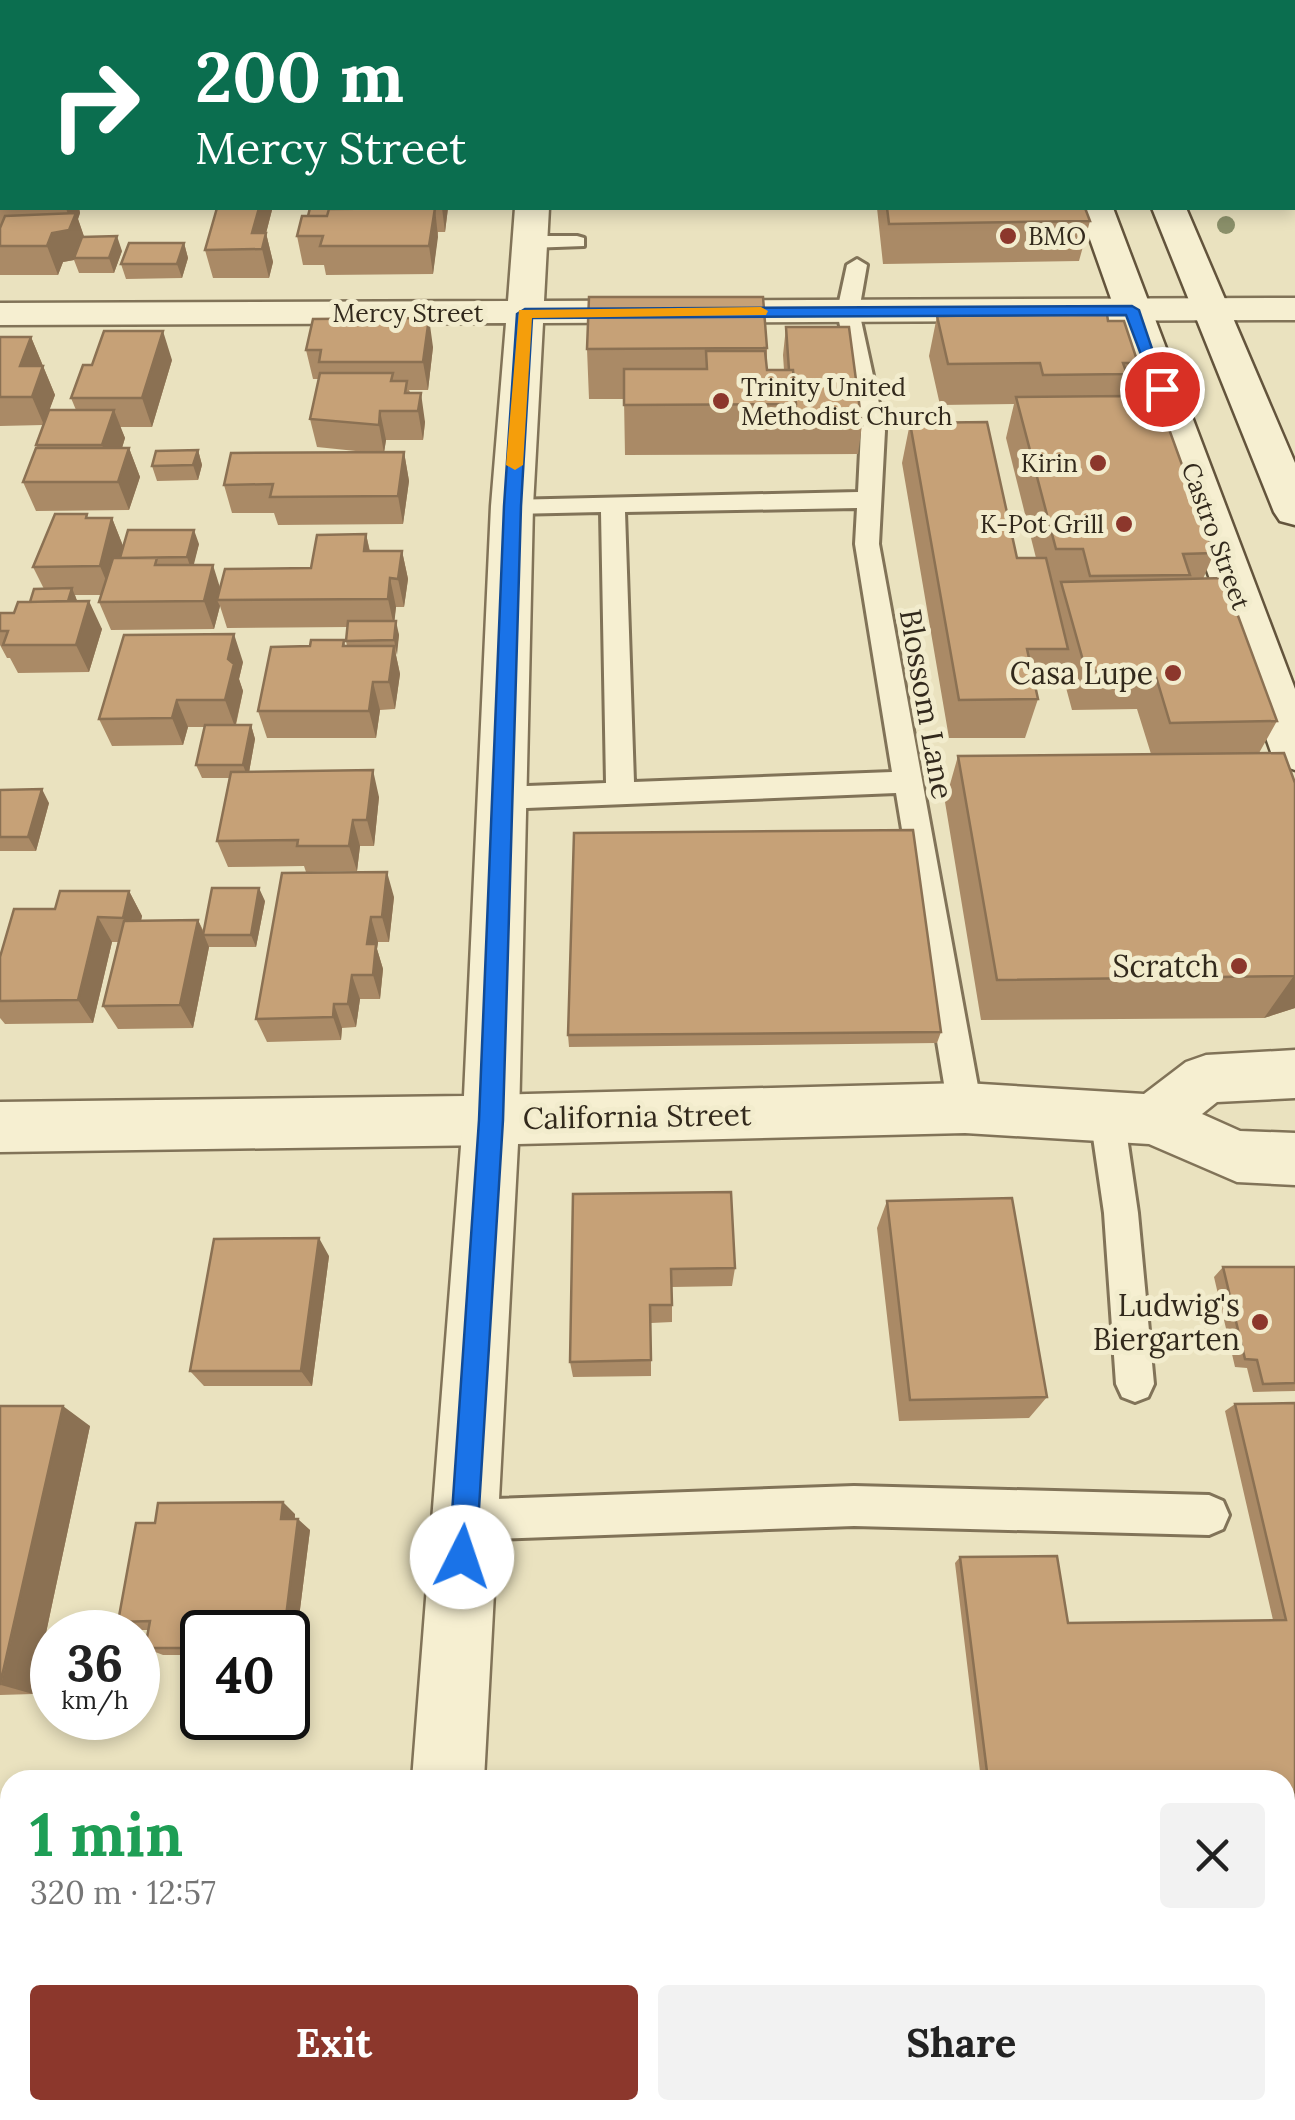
<!DOCTYPE html>
<meta charset="utf-8">
<style>
:root{--surface:#fff;--page:#f2f2f2;--text:#222;--muted:#767676;--accent:#8c372c}
body{margin:0;font-family:Lora,serif;background:var(--page);color:var(--text);height:100vh;display:flex;flex-direction:column;font-size:38px;white-space:nowrap}
*{box-sizing:border-box;margin:0}
p{font-size:32px;color:var(--muted)}
.icon{flex:none;width:55px;height:55px;fill:none;stroke:currentColor;stroke-width:2;stroke-linecap:round;stroke-linejoin:round}
.map{position:relative;flex:1;overflow:hidden}
.panel{position:absolute;left:0px;top:1770px;width:1295px;height:350px;display:flex;flex-direction:column;background:var(--surface);border-radius:30px 30px 0 0;box-shadow:0 5px 15px #0003}
.panel>*{flex:none}
.top-card{position:absolute;left:0px;top:0px;width:1295px;height:210px;box-shadow:0 5px 15px #0003;background:#0b6e4f;color:#fff;overflow:hidden}
.speed{position:absolute;left:30px;top:1610px;display:flex;gap:20px;font-size:50px;font-weight:700;text-align:center}
.speed>*{display:grid;place-content:center;width:130px;height:130px;border-radius:50%;background:var(--surface);box-shadow:0 5px 15px #0003;line-height:1}
.speed small{font-size:25px;font-weight:400}
.speed .limit{border:5px solid #111;border-radius:15px;background:#fff;color:#111}
.pin{position:absolute;display:grid;place-items:center;width:85px;height:85px;color:#fff;margin:-42px;border:5px solid #fff;border-radius:50%;box-shadow:0 2px 10px #0007}
.me{position:absolute;width:110px;margin:-55px;rotate:4deg;stroke-linejoin:round;filter:drop-shadow(0 0 8px #0008)}
.turn{display:flex;align-items:center;gap:35px;height:210px;padding:0 30px;font-size:45px}
.turn .icon{width:130px;height:130px;stroke-width:2.5}
.turn b{display:block;font-size:70px;line-height:85px}
.round{display:grid;place-items:center;flex:none;width:105px;height:105px;border-radius:10px;background:var(--page)}
.overview{display:flex;align-items:center;justify-content:space-between;height:170px;padding:0 30px}
h1{font-size:60px;font-weight:700;line-height:75px;color:#1e9e55}
.primary-button{display:flex;gap:20px;margin-top:auto;padding:20px 30px}
.primary-button a{flex:1;height:115px;border-radius:10px;background:var(--accent);color:#fff;font-size:40px;font-weight:700;line-height:115px;text-align:center}
.primary-button a+a{background:var(--page);color:var(--text)}
.map>svg:first-child{display:block}
.lines{fill:none;stroke-linecap:round;stroke-linejoin:round}
.service-casing{stroke:#817358;stroke-width:6}
.minor-casing{stroke:#817358;stroke-width:5}
.tertiary-casing{stroke:#817358;stroke-width:5}
.secondary-casing{stroke:#63543c;stroke-width:5}
.service{fill:#f6efd1;fill-rule:evenodd}
.minor{fill:#f6efd1;fill-rule:evenodd}
.tertiary{fill:#f6efd1;fill-rule:evenodd}
.secondary{fill:#f6efd1;fill-rule:evenodd}
.tree{fill:#8b906a}
.wall{fill:#aa8a66}
.shaded-wall{fill:#8b7153}
.building{fill:#c6a177;stroke:#8b7153;stroke-width:2.5}
.route{fill:#1a73e8;stroke:#114b97;stroke-width:2.5}
.slow{fill:#f59e0b}
.poi-dot{fill:#8c372c;stroke:#f2eccd;stroke-width:4}
.labels{text-anchor:middle;dominant-baseline:central;stroke-width:10;stroke-linejoin:round;paint-order:stroke}
.far-poi-label{font-size:25px;fill:#32291c;stroke:#f2eccd;text-anchor:start}
.far-street-label{font-size:25px;fill:#32291c;stroke:#f2eccd}
.poi-label{font-size:30px;fill:#32291c;stroke:#f2eccd;text-anchor:end}
.street-label{font-size:30px;fill:#32291c;stroke:#f2eccd}
</style>
<div class="map">
<svg width="1295" height="2120" viewBox="0 0 1295 2120">
<rect width="100%" height="100%" fill="#eae2bf"/>
<g class="lines">
<!-- service casing -->
<g class="service-casing">
<path id="service" d="M 583,0 L 666,0 L 664,2 Z
M 577,236 L 584,238 L 584,246 L 529,248 L 519,242 L 529,236 Z
M 857,259 L 867,265 L 859,311 L 885,431 L 879,544 L 982,1108 L 977,1118 L 965,1123 L 953,1118 L 948,1108 L 896,793 L 504,809 L 494,806 L 490,798 L 494,790 L 504,787 L 606,783 L 601,512 L 512,514 L 503,512 L 500,506 L 503,500 L 858,492 L 861,431 L 837,311 L 847,265 ZM 857,508 L 855,544 L 892,772 L 634,782 L 625,512 Z
M 1107,1101 L 1119,1106 L 1124,1116 L 1138,1213 L 1154,1384 L 1148,1397 L 1135,1402 L 1122,1397 L 1116,1384 L 1104,1213 L 1090,1116 L 1095,1106 Z
M 854,1486 L 1209,1495 L 1223,1501 L 1229,1515 L 1223,1529 L 1209,1535 L 854,1526 L 465,1540 L 451,1534 L 445,1520 L 451,1506 L 465,1500 Z
M 10,1815 L 10,1859 L 0,1860 L 0,1816 Z"/>
</g>
<!-- minor casing -->
<g class="minor-casing">
<path id="minor" d="M 531,0 L 559,0 L 559,2 L 531,2 Z
M 515,208 L 549,208 L 544,301 L 1295,298 L 1295,320 L 543,323 L 533,506 L 519,1120 L 511,1138 L 491,1145 L 0,1152 L 0,1102 L 464,1096 L 491,506 L 506,323 L 0,325 L 0,303 L 508,301 Z"/>
</g>
<!-- tertiary casing -->
<g class="tertiary-casing">
<path id="tertiary" d="M 1295,1050 L 1295,1098 L 1217,1102 L 1202,1114 L 1240,1131 L 1295,1133 L 1295,1185 L 1237,1182 L 1149,1144 L 965,1133 L 518,1144 L 484,1780 L 412,1780 L 463,1120 L 471,1102 L 491,1095 L 965,1083 L 1144,1094 L 1186,1062 L 1206,1055 Z
M 387,2110 L 467,2110 L 467,2120 L 385,2120 Z"/>
</g>
<!-- secondary casing -->
<g class="secondary-casing">
<path id="secondary" d="M 1039,0 L 1067,0 L 1068,2 L 1040,2 Z
M 1079,208 L 1113,208 L 1295,689 L 1295,770 L 1278,764 L 1271,752 Z
M 1152,208 L 1186,208 L 1295,463 L 1295,525 L 1280,521 L 1274,512 Z"/>
</g>
<!-- service -->
<use href="#service" class="service"/>
<!-- minor -->
<use href="#minor" class="minor"/>
<!-- tertiary -->
<use href="#tertiary" class="tertiary"/>
<!-- secondary -->
<use href="#secondary" class="secondary"/>
</g>
<!-- trees -->
<circle class="tree" cx="1226" cy="225" r="9"/>
<!-- wall -->
<path class="wall" d="M 78,0 L 177,0 L 176,2 L 77,2 Z
M 828,0 L 1014,0 L 1014,2 L 829,2 Z
M 1124,0 L 1295,0 L 1295,137 L 1292,136 L 1292,2 L 1125,2 Z
M 0,180 L 2,180 L 2,208 L 79,208 L 80,213 L 78,219 L 84,237 L 122,251 L 114,273 L 79,273 L 74,260 L 63,262 L 58,275 L 0,275 Z
M 217,208 L 284,208 L 283,210 L 272,210 L 266,233 L 273,262 L 269,278 L 213,278 L 205,250 Z
M 310,208 L 448,208 L 445,232 L 438,232 L 433,274 L 326,275 L 324,265 L 303,265 L 297,236 L 308,216 Z
M 877,208 L 1085,208 L 1090,221 L 1079,261 L 883,264 Z
M 184,243 L 188,258 L 182,278 L 126,279 L 121,264 Z
M 937,316 L 1108,321 L 1138,363 L 1127,396 L 1135,418 L 1214,553 L 1203,579 L 1277,721 L 1259,753 L 1295,783 L 1295,1008 L 1264,1018 L 981,1020 L 945,802 L 958,756 L 1151,754 L 1137,709 L 1072,710 L 1061,669 L 1055,687 L 1035,687 L 1038,699 L 1025,738 L 949,738 L 902,463 L 910,423 L 1017,558 L 1036,558 L 1006,438 L 1014,404 L 940,405 L 929,356 Z
M 786,327 L 862,425 L 858,454 L 625,455 L 624,399 L 589,399 L 587,349 L 767,348 L 767,370 L 784,370 L 783,355 Z
M 0,337 L 31,337 L 55,395 L 49,410 L 76,410 L 71,398 L 172,360 L 152,427 L 120,427 L 125,438 L 122,448 L 129,448 L 140,477 L 129,510 L 36,511 L 23,482 L 37,448 L 36,445 L 43,425 L 0,426 Z
M 433,347 L 428,390 L 409,390 L 425,422 L 423,440 L 386,440 L 384,452 L 404,452 L 409,481 L 403,524 L 278,525 L 274,513 L 232,513 L 224,485 L 375,453 L 317,447 L 310,419 L 319,379 L 313,379 L 306,350 Z
M 198,450 L 202,465 L 198,480 L 157,481 L 152,466 Z
M 89,518 L 112,518 L 123,546 L 199,544 L 193,565 L 220,587 L 311,568 L 366,534 L 370,551 L 402,551 L 408,579 L 404,607 L 396,607 L 394,621 L 399,635 L 396,655 L 400,674 L 395,709 L 380,710 L 376,738 L 267,738 L 258,711 L 310,646 L 344,640 L 345,646 L 347,646 L 346,641 L 348,627 L 227,628 L 220,606 L 214,629 L 111,630 L 99,602 L 101,595 L 75,595 L 77,601 L 102,629 L 89,672 L 18,673 L 10,658 L 7,658 L 0,645 L 0,613 L 14,613 L 30,602 L 44,589 L 33,567 Z
M 243,662 L 239,679 L 243,691 L 236,725 L 251,725 L 255,739 L 249,772 L 379,797 L 374,846 L 360,846 L 357,871 L 306,872 L 304,866 L 228,867 L 217,841 L 229,778 L 202,778 L 196,765 L 205,727 L 188,727 L 183,745 L 112,746 L 99,719 Z
M 0,790 L 49,803 L 36,851 L 0,851 Z
M 129,891 L 142,916 L 141,920 L 198,920 L 204,932 L 265,901 L 256,947 L 209,947 L 193,1028 L 118,1029 L 103,1006 L 118,942 L 112,942 L 93,1023 L 5,1024 L 0,1018 L 0,957 L 55,909 Z
M 394,897 L 389,942 L 378,942 L 377,949 L 383,969 L 380,999 L 360,999 L 356,1027 L 342,1028 L 341,1040 L 267,1042 L 256,1019 Z
M 941,1032 L 937,1043 L 569,1047 L 568,1035 Z
M 573,1194 L 735,1268 L 732,1286 L 672,1287 L 672,1322 L 651,1323 L 651,1376 L 573,1377 L 570,1362 Z
M 887,1201 L 1047,1397 L 1029,1418 L 899,1421 L 877,1228 Z
M 329,1256 L 312,1386 L 204,1386 L 190,1371 Z
M 1223,1267 L 1295,1267 L 1295,1391 L 1253,1392 L 1247,1368 L 1235,1367 L 1214,1277 Z
M 1295,1403 L 1295,1962 L 1285,1917 L 1285,1780 L 981,1780 L 955,1563 L 960,1557 L 1068,1623 L 1273,1620 L 1225,1411 L 1235,1404 Z
M 0,1406 L 90,1426 L 33,1694 L 0,1695 Z
M 295,1514 L 295,1519 L 310,1530 L 297,1633 L 202,1632 L 202,1655 L 163,1655 L 145,1648 L 149,1630 L 136,1630 L 118,1622 L 155,1523 Z
M 0,2012 L 10,2012 L 10,2110 L 277,2110 L 276,2120 L 0,2120 Z"/>
<!-- shaded-wall -->
<path class="shaded-wall" d="M 140,0 L 153,0 L 153,2 L 139,2 Z
M 66,208 L 79,208 L 80,213 L 78,219 L 86,242 L 74,260 L 63,262 L 58,275 L 47,246 L 52,233 L 71,224 Z
M 259,208 L 272,208 L 272,210 L 262,249 L 252,233 Z
M 435,208 L 438,237 L 433,274 L 429,246 Z
M 442,208 L 448,208 L 445,232 Z
M 266,233 L 273,262 L 269,278 L 262,249 Z
M 117,236 L 122,251 L 114,273 L 109,258 Z
M 184,243 L 188,258 L 182,278 L 177,264 Z
M 429,318 L 433,347 L 428,390 L 423,362 Z
M 163,331 L 172,360 L 152,427 L 142,398 Z
M 31,337 L 43,366 L 20,366 Z
M 43,366 L 55,395 L 44,425 L 32,397 Z
M 421,393 L 425,422 L 423,440 L 418,411 Z
M 114,410 L 125,438 L 114,474 L 102,445 Z
M 380,411 L 386,440 L 384,453 L 379,425 Z
M 129,448 L 140,477 L 129,510 L 118,482 Z
M 198,450 L 202,465 L 198,480 L 193,465 Z
M 404,452 L 409,481 L 403,524 L 398,496 Z
M 112,518 L 123,546 L 112,595 L 100,566 Z
M 194,530 L 199,544 L 192,572 L 187,557 Z
M 366,534 L 372,563 L 364,551 Z
M 402,551 L 408,579 L 404,607 L 398,579 Z
M 213,565 L 222,594 L 217,600 L 220,606 L 214,629 L 204,601 Z
M 390,578 L 396,607 L 394,626 L 388,599 Z
M 72,588 L 78,603 L 65,608 Z
M 89,601 L 102,629 L 89,672 L 76,645 Z
M 396,621 L 399,635 L 397,655 L 394,640 Z
M 234,634 L 243,662 L 239,679 L 243,691 L 235,727 L 225,700 L 228,659 Z
M 394,646 L 400,674 L 395,709 L 389,682 Z
M 373,682 L 380,710 L 376,738 L 369,711 Z
M 177,700 L 188,727 L 183,745 L 172,718 Z
M 251,725 L 255,739 L 248,778 L 243,765 Z
M 373,770 L 379,797 L 374,846 L 367,820 Z
M 42,789 L 49,803 L 36,851 L 28,837 Z
M 353,820 L 360,846 L 357,871 L 349,846 Z
M 387,872 L 394,897 L 389,942 L 382,917 Z
M 259,888 L 265,901 L 256,947 L 251,935 Z
M 129,891 L 142,916 L 137,942 L 123,918 Z
M 98,917 L 112,942 L 93,1023 L 78,1000 Z
M 371,917 L 378,942 L 377,949 L 383,969 L 380,999 L 373,975 L 367,944 Z
M 198,920 L 209,947 L 193,1028 L 180,1005 Z
M 352,975 L 360,999 L 356,1027 L 348,1004 Z
M 1295,976 L 1295,1008 L 1264,1018 L 1293,977 Z
M 334,1004 L 342,1028 L 341,1040 L 333,1017 Z
M 319,1238 L 329,1256 L 312,1386 L 301,1371 Z
M 63,1406 L 90,1426 L 33,1694 L 1,1685 Z
M 283,1502 L 295,1514 L 294,1530 L 281,1519 Z
M 298,1519 L 310,1530 L 297,1633 L 285,1625 Z
M 267,1624 L 280,1632 L 266,1632 Z
M 252,2110 L 277,2110 L 276,2120 L 251,2120 Z"/>
<!-- building -->
<path class="building" d="M 78,0 L 140,0 L 139,2 L 77,2 Z
M 281,0 L 350,0 L 350,2 L 280,2 Z
M 390,0 L 452,0 L 452,2 L 390,2 Z
M 614,0 L 811,0 L 812,2 L 614,2 Z
M 885,0 L 1014,0 L 1014,2 L 862,2 L 862,1 Z
M 1153,0 L 1295,0 L 1295,93 L 1292,93 L 1292,2 L 1154,2 Z
M 0,180 L 2,180 L 2,202 L 0,202 Z
M 217,208 L 259,208 L 252,233 L 266,233 L 262,249 L 205,250 Z
M 310,208 L 355,208 L 329,209 L 327,216 L 308,216 Z
M 435,208 L 429,246 L 320,246 L 323,236 L 297,236 L 302,216 L 327,216 L 329,209 Z
M 887,208 L 1085,208 L 1090,221 L 889,224 Z
M 76,213 L 69,230 L 52,233 L 47,246 L 0,246 L 0,228 L 5,216 Z
M 117,236 L 109,258 L 74,258 L 82,237 Z
M 129,243 L 184,243 L 177,264 L 121,264 Z
M 589,297 L 763,297 L 767,348 L 587,349 Z
M 1107,314 L 1108,321 L 1124,321 L 1138,363 L 1123,363 L 1127,374 L 1043,375 L 1040,363 L 948,364 L 937,316 Z
M 429,318 L 423,362 L 319,362 L 321,350 L 306,350 L 313,319 Z
M 786,327 L 849,327 L 862,425 L 794,425 L 796,404 L 793,370 L 789,370 Z
M 104,331 L 163,331 L 142,398 L 71,398 L 83,365 L 92,365 Z
M 0,337 L 31,337 L 20,366 L 43,366 L 32,397 L 0,397 Z
M 706,351 L 765,351 L 767,370 L 793,370 L 796,404 L 624,405 L 624,369 L 707,369 Z
M 320,373 L 393,373 L 391,381 L 407,381 L 405,393 L 421,393 L 418,411 L 380,411 L 379,425 L 310,419 Z
M 1128,396 L 1135,418 L 1165,418 L 1214,553 L 1183,554 L 1190,575 L 1090,576 L 1083,549 L 1056,549 L 1016,397 Z
M 49,410 L 114,410 L 102,445 L 36,445 Z
M 987,422 L 1017,558 L 1046,558 L 1068,649 L 1027,649 L 1038,699 L 959,700 L 910,423 Z
M 36,448 L 129,448 L 118,482 L 23,482 Z
M 198,450 L 193,465 L 152,466 L 156,451 Z
M 404,452 L 398,496 L 270,497 L 273,484 L 224,485 L 231,453 Z
M 55,514 L 87,514 L 86,518 L 112,518 L 100,566 L 33,567 Z
M 128,530 L 194,530 L 187,557 L 120,558 Z
M 366,534 L 364,551 L 402,551 L 398,579 L 390,578 L 388,599 L 217,600 L 225,569 L 311,568 L 317,535 Z
M 113,558 L 157,558 L 155,565 L 213,565 L 204,601 L 99,602 Z
M 1224,578 L 1277,721 L 1170,723 L 1154,670 L 1086,671 L 1061,582 Z
M 72,588 L 68,601 L 30,602 L 34,589 Z
M 89,601 L 76,645 L 3,645 L 8,631 L 0,631 L 0,613 L 14,613 L 18,602 Z
M 348,621 L 396,621 L 394,640 L 346,641 Z
M 234,634 L 228,659 L 234,664 L 225,700 L 177,700 L 172,718 L 99,719 L 124,635 Z
M 311,640 L 344,640 L 343,646 L 394,646 L 389,682 L 373,682 L 369,711 L 258,711 L 271,647 L 310,646 Z
M 205,725 L 251,725 L 243,765 L 196,765 Z
M 1284,753 L 1295,783 L 1295,976 L 997,980 L 958,756 Z
M 373,770 L 367,820 L 353,820 L 349,846 L 297,846 L 298,840 L 217,841 L 231,772 Z
M 42,789 L 28,837 L 0,837 L 0,790 Z
M 913,830 L 941,1032 L 568,1035 L 574,833 Z
M 387,872 L 382,917 L 371,917 L 367,944 L 376,944 L 373,975 L 352,975 L 348,1004 L 334,1004 L 333,1017 L 256,1019 L 282,873 Z
M 212,888 L 259,888 L 251,935 L 203,935 Z
M 60,891 L 129,891 L 123,918 L 98,917 L 78,1000 L 0,1001 L 0,957 L 14,909 L 55,909 Z
M 198,920 L 180,1005 L 103,1006 L 124,921 Z
M 731,1192 L 735,1268 L 671,1269 L 672,1305 L 650,1305 L 651,1360 L 570,1362 L 573,1194 Z
M 1012,1198 L 1047,1397 L 910,1400 L 887,1201 Z
M 319,1238 L 301,1371 L 190,1371 L 214,1239 Z
M 1223,1267 L 1295,1267 L 1295,1383 L 1263,1384 L 1257,1360 L 1245,1359 Z
M 1295,1403 L 1295,1905 L 1289,1880 L 1285,1880 L 1285,1780 L 988,1780 L 960,1557 L 1057,1556 L 1068,1623 L 1286,1620 L 1235,1404 Z
M 0,1406 L 63,1406 L 0,1685 Z
M 283,1502 L 281,1519 L 298,1519 L 285,1625 L 267,1624 L 266,1632 L 202,1632 L 202,1648 L 145,1648 L 150,1621 L 118,1622 L 136,1523 L 155,1523 L 158,1503 Z
M 0,2022 L 10,2022 L 10,2110 L 252,2110 L 251,2120 L 0,2120 Z"/>
<!-- route -->
<path class="route" d="M 1132,306 L 1139,310 L 1167,393 L 1154,389 L 1126,315 L 532,318 L 521,506 L 503,1120 L 476,1557 L 472,1567 L 462,1571 L 453,1567 L 449,1557 L 479,1120 L 504,506 L 517,314 L 525,309 Z"/>
<!-- slow -->
<path class="slow" d="M 761,307 L 768,311 L 766,315 L 532,318 L 523,465 L 515,470 L 506,465 L 519,310 Z"/>
<!-- markers -->
<g class="poi-dot">
<circle cx="1008" cy="236" r="10"/>
<circle cx="721" cy="401" r="10"/>
<circle cx="1098" cy="463" r="10"/>
<circle cx="1124" cy="524" r="10"/>
<circle cx="1173" cy="673" r="10"/>
<circle cx="1239" cy="966" r="10"/>
<circle cx="1260" cy="1322" r="10"/>
</g>
<g class="labels">
<!-- far-poi labels -->
<g class="far-poi-label">
<text x="1028" y="236">BMO</text>
<text x="741" y="387">Trinity United<tspan x="741" dy="29">Methodist Church</tspan></text>
<text x="1078" y="463" text-anchor="end">Kirin</text>
<text x="1104" y="524" text-anchor="end">K-Pot Grill</text>
</g>
<!-- far-street labels -->
<g class="far-street-label">
<text x="408" y="313">Mercy Street</text>
<text transform="translate(1216 536) rotate(70)">Castro Street</text>
</g>
<!-- poi labels -->
<g class="poi-label">
<text x="1153" y="673">Casa Lupe</text>
<text x="1219" y="966">Scratch</text>
<text x="1240" y="1305">Ludwig's<tspan x="1240" dy="34">Biergarten</tspan></text>
</g>
<!-- street labels -->
<g class="street-label">
<text transform="translate(927 704) rotate(80)">Blossom Lane</text>
<text transform="translate(637 1116) rotate(-1)">California Street</text>
</g>
</g>
</svg>
<div class="speed"><div>36<small>km/h</small></div><div class="limit">40</div></div>
<div class="pin" style="left:1162px;top:389px;background:#d93025"><svg class="icon" aria-label="arrive" viewBox="0 0 24 24"><path d="M6 21V4h12l-3 4 3 4H6"/></svg></div>
<svg class="me" style="left:462px;top:1557px" viewBox="-20 -20 40 40"><circle r="19" fill="#fff"/><path d="M0-13L10 11 0 6-10 11z" fill="#1a73e8"/></svg>
<div class="top-card">
<div class="turn"><svg class="icon" aria-label="right" viewBox="0 0 24 24"><path d="M7 20v-9h11M14 6l5 5-5 5"/></svg><div><b>200 m</b>Mercy Street</div></div>
</div>
<section class="panel">
<div class="overview"><div><h1>1 min</h1><p>320 m · 12:57</p></div><a class="round"><svg class="icon" aria-label="close" viewBox="0 0 24 24"><path d="M6 6l12 12M18 6L6 18"/></svg></a></div>
<div class="primary-button"><a>Exit</a><a>Share</a></div>
</section>
</div>
